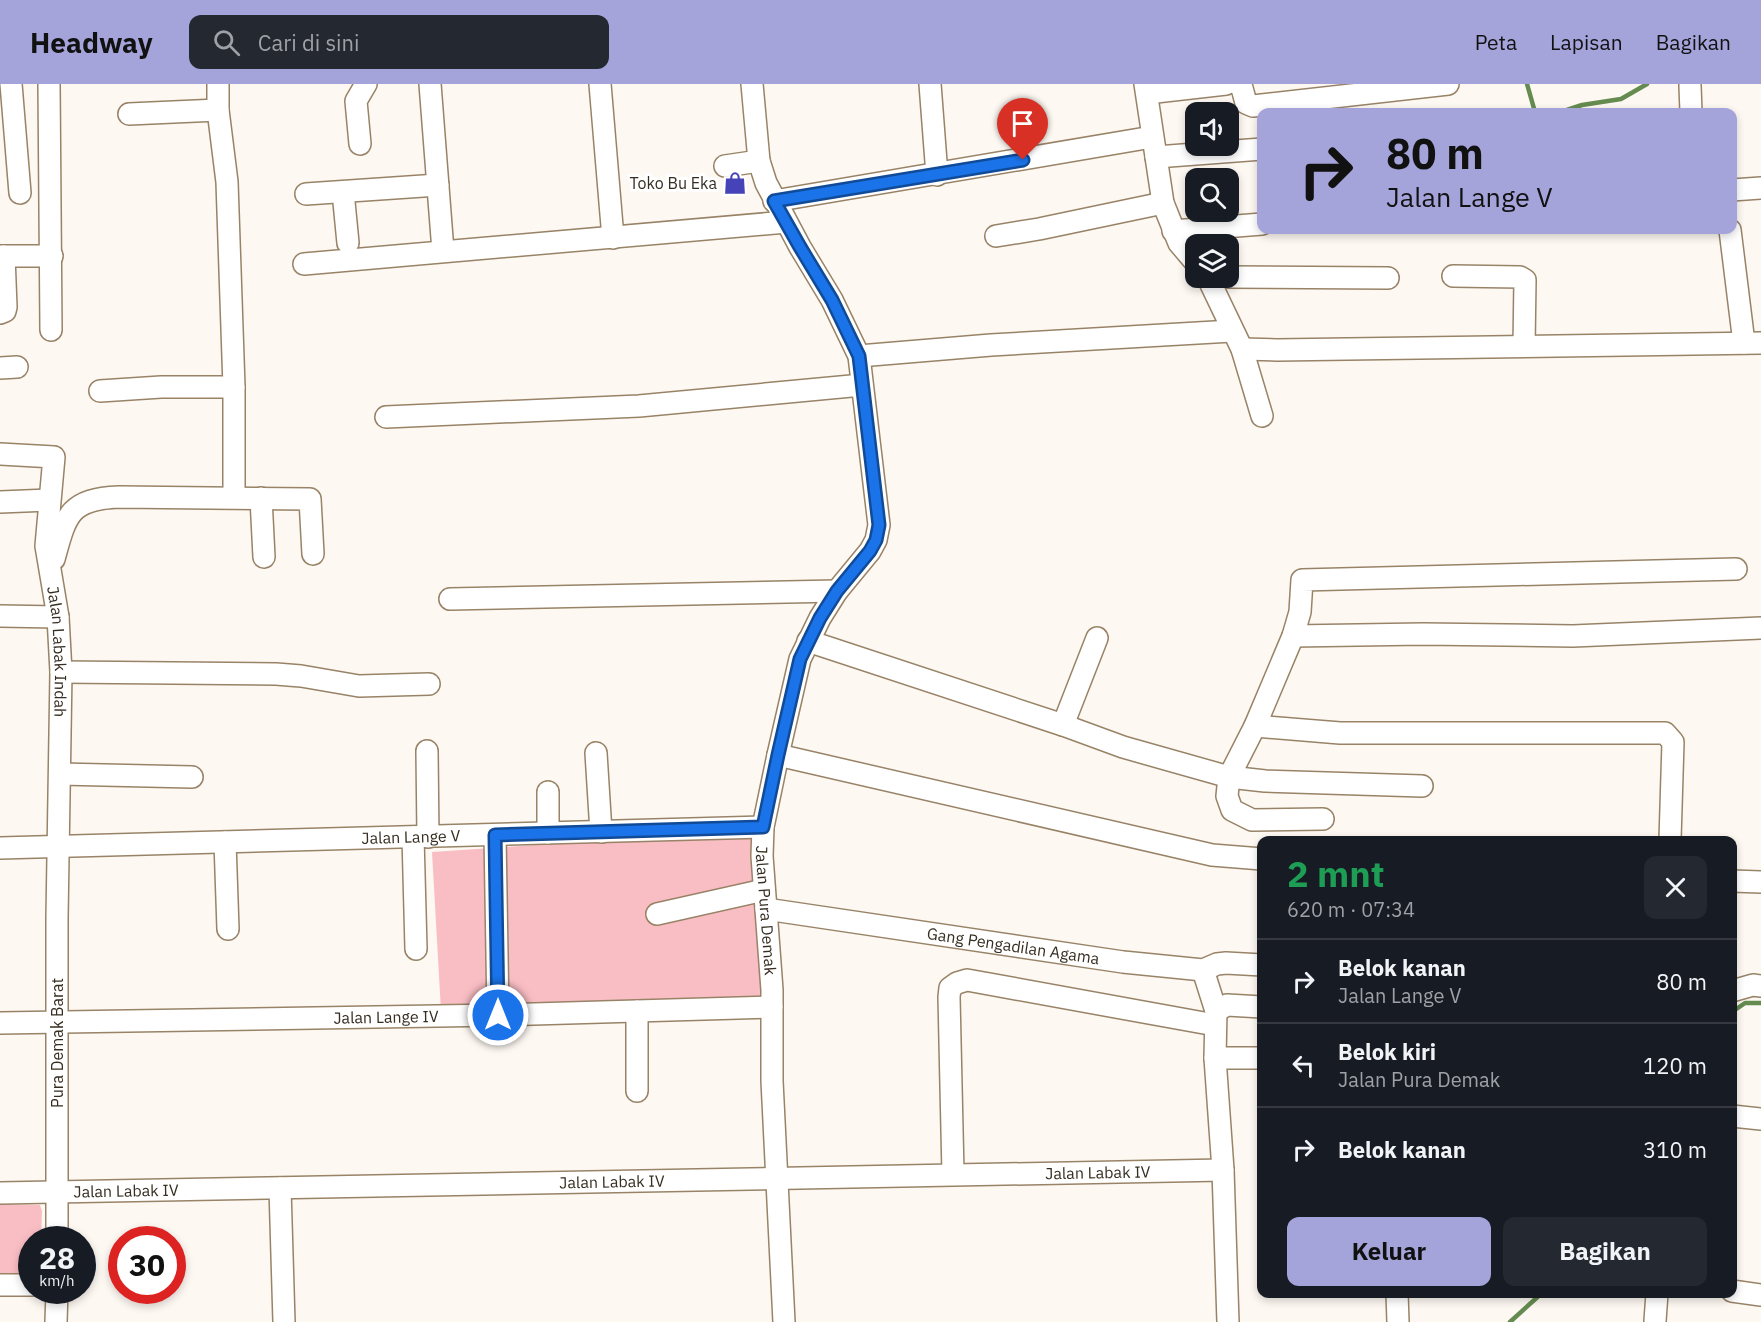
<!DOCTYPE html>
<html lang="id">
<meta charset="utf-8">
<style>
:root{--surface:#171b24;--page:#242831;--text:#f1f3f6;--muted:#9ea1a6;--line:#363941;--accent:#a4a4db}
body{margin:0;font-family:"IBM Plex Sans",sans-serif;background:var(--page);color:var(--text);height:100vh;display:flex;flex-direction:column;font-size:22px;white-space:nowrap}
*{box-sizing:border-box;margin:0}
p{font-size:20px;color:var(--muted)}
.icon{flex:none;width:33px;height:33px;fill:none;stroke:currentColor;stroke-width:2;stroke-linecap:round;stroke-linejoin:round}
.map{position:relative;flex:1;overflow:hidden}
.panel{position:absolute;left:1257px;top:752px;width:480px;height:462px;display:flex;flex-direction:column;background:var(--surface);border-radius:12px;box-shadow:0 3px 9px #0003}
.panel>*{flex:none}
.top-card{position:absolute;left:1257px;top:24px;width:480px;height:126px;border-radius:12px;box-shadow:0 3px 9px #0003;background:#a4a4db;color:#111;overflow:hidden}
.controls{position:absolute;left:1185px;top:18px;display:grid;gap:12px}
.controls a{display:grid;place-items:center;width:54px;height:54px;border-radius:12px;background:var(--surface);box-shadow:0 3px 9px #0003;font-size:30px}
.speed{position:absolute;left:18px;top:1142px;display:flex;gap:12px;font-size:30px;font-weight:700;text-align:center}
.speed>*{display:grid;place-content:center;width:78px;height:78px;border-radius:50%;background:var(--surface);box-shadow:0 3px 9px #0003;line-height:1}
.speed small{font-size:15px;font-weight:400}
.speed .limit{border:9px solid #d22;background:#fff;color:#111}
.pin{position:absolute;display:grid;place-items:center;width:51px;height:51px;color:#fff;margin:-62px -26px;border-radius:50% 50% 50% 0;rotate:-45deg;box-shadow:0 0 6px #0007}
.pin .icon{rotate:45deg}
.me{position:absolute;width:66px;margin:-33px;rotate:0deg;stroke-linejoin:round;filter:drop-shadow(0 0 4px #0008)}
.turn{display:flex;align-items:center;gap:21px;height:126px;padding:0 30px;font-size:27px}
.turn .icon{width:78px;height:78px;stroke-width:2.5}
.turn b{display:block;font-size:42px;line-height:51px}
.round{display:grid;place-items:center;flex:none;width:63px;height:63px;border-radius:12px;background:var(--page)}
.summary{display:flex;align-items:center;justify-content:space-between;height:102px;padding:0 30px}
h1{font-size:36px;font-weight:800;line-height:45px;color:#1e9e55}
.primary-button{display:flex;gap:12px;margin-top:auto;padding:12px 30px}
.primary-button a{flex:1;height:69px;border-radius:12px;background:var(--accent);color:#111;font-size:24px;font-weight:800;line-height:69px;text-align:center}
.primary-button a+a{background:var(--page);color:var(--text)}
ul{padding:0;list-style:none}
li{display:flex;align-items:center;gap:18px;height:84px;padding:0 30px;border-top:2px solid var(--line)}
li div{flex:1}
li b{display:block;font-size:22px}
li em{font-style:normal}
header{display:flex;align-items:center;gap:36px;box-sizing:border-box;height:84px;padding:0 30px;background:var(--accent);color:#111}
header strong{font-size:28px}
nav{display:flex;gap:33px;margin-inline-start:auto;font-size:21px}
.search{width:420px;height:54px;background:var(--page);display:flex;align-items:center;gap:15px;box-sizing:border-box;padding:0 21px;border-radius:12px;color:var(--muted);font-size:22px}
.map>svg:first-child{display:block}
.green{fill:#f9bec4}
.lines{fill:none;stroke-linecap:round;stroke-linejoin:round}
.stream{stroke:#658b50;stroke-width:4.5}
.minor-casing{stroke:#988367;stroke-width:24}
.minor{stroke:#fff;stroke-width:21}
.route-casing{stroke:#114b97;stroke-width:15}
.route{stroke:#1a73e8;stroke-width:10}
.labels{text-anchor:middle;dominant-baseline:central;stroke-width:6;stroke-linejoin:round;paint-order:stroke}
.poi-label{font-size:16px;fill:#372e22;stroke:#fff;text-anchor:end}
.street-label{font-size:16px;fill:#372e22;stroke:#fff}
</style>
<header>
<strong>Headway</strong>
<div class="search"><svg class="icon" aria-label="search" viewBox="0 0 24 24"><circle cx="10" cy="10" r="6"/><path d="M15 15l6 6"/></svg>Cari di sini</div>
<nav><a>Peta</a><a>Lapisan</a><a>Bagikan</a></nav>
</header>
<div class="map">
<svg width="1761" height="1238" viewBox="0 0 1761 1238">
<rect width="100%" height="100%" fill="#fdf8f2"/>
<!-- green -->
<path class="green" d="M 755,746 L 770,917 L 441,927 L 432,768 Z
M 0,1120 L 40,1121 L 42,1127 L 41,1155 L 32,1155 L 31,1190 L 0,1190 Z"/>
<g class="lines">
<!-- stream -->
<path class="stream" d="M 1527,0 L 1535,28
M 1561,28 L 1582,21 L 1621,15 L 1647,0
M 1732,928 L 1745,919 L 1761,919
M 1510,1238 L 1542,1209"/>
<!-- minor casing -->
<g class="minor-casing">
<g id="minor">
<path d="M 11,0 L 20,109"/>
<path d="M 49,0 L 51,246"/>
<path d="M 218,0 L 218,26 L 227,98 L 234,303 L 234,413"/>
<path d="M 430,0 L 443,167"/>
<path d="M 600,0 L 613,154"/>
<path id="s1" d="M 752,0 L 759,77 L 766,99 L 800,163 L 832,216 L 859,272 L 879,441 L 876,456 L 870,467 L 837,507 L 820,534 L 800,575 L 778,671 L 763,743 L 762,772 L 772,906 L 772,997 L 784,1238"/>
<path d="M 930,0 L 937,91"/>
<path d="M 1145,0 L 1163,119 L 1179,159 L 1196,179"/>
<path d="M 1238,0 L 1242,4 L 1246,19 L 1253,22 L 1448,0"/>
<path d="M 1690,2 L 1691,28"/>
<path d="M 1147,9 L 1226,0"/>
<path d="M 129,30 L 218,26"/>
<path d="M 360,60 L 356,17 L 366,0"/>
<path d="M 1156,73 L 1262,65"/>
<path d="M 725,82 L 759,77"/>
<path d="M 1732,106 L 1761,104"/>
<path d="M 343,108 L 348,159"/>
<path d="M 306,110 L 438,101"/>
<path d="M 774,117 L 1152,53"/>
<path d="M 1730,146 L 1744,259"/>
<path d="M 1173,147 L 1262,140"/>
<path d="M 996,152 L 1039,145 L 1163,119"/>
<path d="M 0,172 L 52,172"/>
<path d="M 304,180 L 786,138"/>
<path d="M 1453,192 L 1520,193 L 1525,196 L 1524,262"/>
<path d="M 1228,193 L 1388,194"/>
<path d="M 1208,194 L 1242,265 L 1262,332"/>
<path d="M 0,229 L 5,227 L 6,223 L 4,172"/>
<path d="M 1242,265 L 1277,266 L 1761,259"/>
<path d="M 859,272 L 991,261 L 1232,247"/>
<path d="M 0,284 L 17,283"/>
<path d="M 100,307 L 161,303 L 234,303"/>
<path d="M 386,333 L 639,322 L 862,301"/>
<path id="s2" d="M 0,370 L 54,373 L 46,462 L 58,533 L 61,588 L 57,834 L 57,1155"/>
<path d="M 261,414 L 264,473"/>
<path d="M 0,418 L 49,416"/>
<path d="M 54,475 C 66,431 69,415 119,413 L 310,415 L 313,470"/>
<path d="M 450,515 L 837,507"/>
<path d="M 0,532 L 58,533"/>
<path d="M 1293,552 L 1423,550 L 1573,552 L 1761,544"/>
<path d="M 808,557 L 1063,641 L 1123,663 L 1229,693 L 1265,697 L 1422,702"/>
<path d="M 61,588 L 276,590 L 301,592 L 359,602 L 429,600"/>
<path d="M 1063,641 L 1097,554"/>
<path d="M 1255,642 L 1340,649 L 1665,649 L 1673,658 L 1670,756"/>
<path d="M 427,667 L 428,753"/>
<path d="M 596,669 L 601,748"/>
<path d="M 778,671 L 1212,771 L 1262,775"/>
<path d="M 60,690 L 192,693"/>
<path d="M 548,708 L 548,749"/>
<path d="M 1323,735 L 1252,736 L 1232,726 L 1227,712 L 1229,693 L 1255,642 L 1293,552 L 1300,528 L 1302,496 L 1736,485"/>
<path d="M 495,751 L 498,931"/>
<path d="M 413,753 L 416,865"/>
<path d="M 225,758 L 228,845"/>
<path id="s3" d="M 0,764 L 763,743"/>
<path d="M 1732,797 L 1761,798"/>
<path id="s4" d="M 766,825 L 1123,878 L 1203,886 L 1217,880 L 1226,879 L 1262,881"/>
<path d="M 657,830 L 764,806"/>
<path d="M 1203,886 L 1216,927 L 1215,974 L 1223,1086 L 1228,1238"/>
<path d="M 1732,907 L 1753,901 L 1761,902"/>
<path d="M 637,927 L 637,1007"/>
<path d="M 1216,927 L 1227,921 L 1262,923"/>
<path id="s5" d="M 0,939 L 498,931 L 772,923"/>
<path d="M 1215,974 L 1262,974"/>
<path d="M 1732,1032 L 1761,1035"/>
<path d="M 953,1090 L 949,913 L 950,904 L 957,899 L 967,896 L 1215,941"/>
<path d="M 280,1104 L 284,1238"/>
<path id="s6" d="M 0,1109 L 1223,1086"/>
<path d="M 0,1201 L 32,1201"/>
<path d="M 1732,1207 L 1761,1211"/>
<path d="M 1397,1209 L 1398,1238"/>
<path d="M 1655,1237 L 1657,1209"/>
<path d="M 56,1238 L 57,1206"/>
</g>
</g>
<!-- minor -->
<use href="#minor" class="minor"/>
</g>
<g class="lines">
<!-- route casing -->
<g class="route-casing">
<path id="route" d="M 498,931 L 495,751 L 763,743 L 778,671 L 800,575 L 820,534 L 837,507 L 870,467 L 876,456 L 879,441 L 859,272 L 832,216 L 800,163 L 774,117 L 1023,76"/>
</g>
<!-- route -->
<use href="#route" class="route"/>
</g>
<!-- icons -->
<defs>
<g id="shop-bare" transform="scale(1.8)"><path d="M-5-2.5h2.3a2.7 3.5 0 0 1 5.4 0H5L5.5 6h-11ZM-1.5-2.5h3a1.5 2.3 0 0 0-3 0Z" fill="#4643b9" stroke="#fff" stroke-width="2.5" paint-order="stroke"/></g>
</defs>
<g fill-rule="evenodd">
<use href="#shop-bare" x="735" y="99"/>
</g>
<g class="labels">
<!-- poi labels -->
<g class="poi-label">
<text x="717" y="99">Toko Bu Eka</text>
</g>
<!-- street labels -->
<g class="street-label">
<text stroke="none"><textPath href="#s2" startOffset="250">Jalan Labak Indah</textPath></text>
<text stroke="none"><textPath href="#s3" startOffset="411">Jalan Lange V</textPath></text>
<text stroke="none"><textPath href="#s1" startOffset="880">Jalan Pura Demak</textPath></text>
<text stroke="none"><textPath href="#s4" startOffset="250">Gang Pengadilan Agama</textPath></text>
<text stroke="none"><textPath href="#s5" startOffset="386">Jalan Lange IV</textPath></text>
<text transform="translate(57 959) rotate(-90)">Pura Demak Barat</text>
<text stroke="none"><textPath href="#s6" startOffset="1098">Jalan Labak IV</textPath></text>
<text stroke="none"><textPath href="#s6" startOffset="612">Jalan Labak IV</textPath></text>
<text stroke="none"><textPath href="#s6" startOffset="126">Jalan Labak IV</textPath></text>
</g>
</g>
</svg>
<div class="controls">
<a><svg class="icon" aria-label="sound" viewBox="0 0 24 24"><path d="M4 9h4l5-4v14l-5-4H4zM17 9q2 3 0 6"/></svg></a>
<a><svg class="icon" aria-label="search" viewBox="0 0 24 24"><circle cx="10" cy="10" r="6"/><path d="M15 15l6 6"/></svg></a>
<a><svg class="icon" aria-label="layers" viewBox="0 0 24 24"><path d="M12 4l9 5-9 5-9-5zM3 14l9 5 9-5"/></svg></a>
</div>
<div class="speed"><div>28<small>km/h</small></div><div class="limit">30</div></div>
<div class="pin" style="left:1023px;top:76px;background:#d93025"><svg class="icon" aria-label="arrive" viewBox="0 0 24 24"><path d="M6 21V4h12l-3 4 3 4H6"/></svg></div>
<svg class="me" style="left:498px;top:931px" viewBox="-20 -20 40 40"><circle r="17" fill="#1a73e8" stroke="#fff" stroke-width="3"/><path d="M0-11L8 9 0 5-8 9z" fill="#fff"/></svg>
<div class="top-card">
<div class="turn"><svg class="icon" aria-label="right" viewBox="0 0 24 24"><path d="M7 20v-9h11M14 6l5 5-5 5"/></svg><div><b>80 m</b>Jalan Lange V</div></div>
</div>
<section class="panel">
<div class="summary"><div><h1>2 mnt</h1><p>620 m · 07:34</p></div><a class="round"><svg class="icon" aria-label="close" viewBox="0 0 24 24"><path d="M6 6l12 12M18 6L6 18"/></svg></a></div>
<ul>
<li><svg class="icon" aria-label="right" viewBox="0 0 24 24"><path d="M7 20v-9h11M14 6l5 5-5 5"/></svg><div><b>Belok kanan</b><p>Jalan Lange V</p></div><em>80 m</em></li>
<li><svg class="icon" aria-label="left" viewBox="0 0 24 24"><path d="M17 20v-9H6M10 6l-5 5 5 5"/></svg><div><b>Belok kiri</b><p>Jalan Pura Demak</p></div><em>120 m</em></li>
<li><svg class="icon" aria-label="right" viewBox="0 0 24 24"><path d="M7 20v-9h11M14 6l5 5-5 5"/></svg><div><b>Belok kanan</b></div><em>310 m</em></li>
</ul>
<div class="primary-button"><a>Keluar</a><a>Bagikan</a></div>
</section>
</div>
